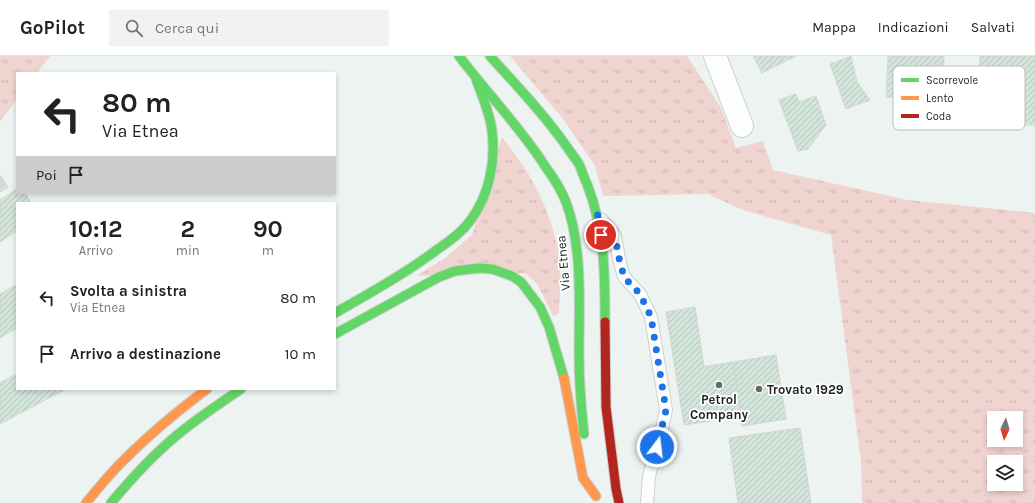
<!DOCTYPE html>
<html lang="it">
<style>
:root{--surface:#fff;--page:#f2f2f2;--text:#222;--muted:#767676;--line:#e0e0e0}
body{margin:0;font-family:Karla,sans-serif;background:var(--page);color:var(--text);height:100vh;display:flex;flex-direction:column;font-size:15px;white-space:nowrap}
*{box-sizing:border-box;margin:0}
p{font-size:13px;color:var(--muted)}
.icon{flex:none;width:22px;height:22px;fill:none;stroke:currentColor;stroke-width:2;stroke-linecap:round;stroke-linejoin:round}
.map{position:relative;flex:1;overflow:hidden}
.side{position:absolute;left:16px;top:146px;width:320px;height:188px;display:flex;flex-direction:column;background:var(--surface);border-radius:0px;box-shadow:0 2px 6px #0003}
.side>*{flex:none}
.top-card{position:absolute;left:16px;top:16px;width:320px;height:122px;border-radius:0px;box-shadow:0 2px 6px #0003;background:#fff;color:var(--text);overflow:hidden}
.needle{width:26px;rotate:185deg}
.controls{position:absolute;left:987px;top:355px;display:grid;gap:8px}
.controls a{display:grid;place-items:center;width:36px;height:36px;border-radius:0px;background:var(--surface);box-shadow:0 2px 6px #0003;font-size:20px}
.pin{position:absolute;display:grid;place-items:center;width:34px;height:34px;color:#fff;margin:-17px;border:2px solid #fff;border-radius:50%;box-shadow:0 1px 4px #0007}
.me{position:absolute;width:44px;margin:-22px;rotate:15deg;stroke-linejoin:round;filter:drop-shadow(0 0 3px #0008)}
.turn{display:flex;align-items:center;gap:14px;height:84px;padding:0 20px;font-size:18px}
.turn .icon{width:52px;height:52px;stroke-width:2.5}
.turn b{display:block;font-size:28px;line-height:34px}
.then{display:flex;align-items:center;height:38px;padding:0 20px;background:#0003;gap:8px;font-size:15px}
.eta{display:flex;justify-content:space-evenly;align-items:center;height:68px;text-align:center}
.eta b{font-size:24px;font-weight:700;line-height:28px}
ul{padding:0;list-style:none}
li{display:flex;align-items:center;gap:12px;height:56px;padding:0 20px}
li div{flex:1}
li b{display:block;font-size:15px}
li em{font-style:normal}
header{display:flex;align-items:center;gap:24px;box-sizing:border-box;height:56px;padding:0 20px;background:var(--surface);border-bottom:1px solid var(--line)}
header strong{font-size:19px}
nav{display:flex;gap:22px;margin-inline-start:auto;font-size:14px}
.search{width:280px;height:36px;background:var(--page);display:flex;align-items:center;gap:10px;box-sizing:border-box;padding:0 14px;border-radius:0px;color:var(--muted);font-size:15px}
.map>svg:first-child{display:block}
.grass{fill:url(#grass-tufts);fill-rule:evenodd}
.building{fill:url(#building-hatch);stroke:#d1d6d3}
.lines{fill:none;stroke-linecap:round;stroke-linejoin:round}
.lane-casing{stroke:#ccd0ce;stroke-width:14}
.street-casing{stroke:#ccd0ce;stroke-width:24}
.fast-casing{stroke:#ccd0ce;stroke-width:11}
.slow-casing{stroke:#ccd0ce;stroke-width:11}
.jam-casing{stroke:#ccd0ce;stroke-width:11}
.lane{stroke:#fcfdfd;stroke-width:12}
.street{stroke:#fcfdfd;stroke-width:22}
.fast{stroke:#63d668;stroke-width:9}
.slow{stroke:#ff974d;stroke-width:9}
.jam{stroke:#b3261e;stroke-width:9}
.route{stroke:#1a73e8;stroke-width:7;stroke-dasharray:0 12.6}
.poi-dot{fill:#666a68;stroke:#fff;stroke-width:1.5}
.labels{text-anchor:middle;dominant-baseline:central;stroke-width:3.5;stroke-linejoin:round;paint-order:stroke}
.street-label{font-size:13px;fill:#1d211f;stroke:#fff}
.poi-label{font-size:13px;font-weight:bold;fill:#1d211f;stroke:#fff;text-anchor:start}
.key{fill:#fff;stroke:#bbbcbc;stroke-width:1}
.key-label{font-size:11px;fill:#1d211f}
</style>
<header>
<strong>GoPilot</strong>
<div class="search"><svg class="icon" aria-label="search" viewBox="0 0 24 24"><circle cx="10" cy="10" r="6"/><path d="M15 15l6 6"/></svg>Cerca qui</div>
<nav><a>Mappa</a><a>Indicazioni</a><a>Salvati</a></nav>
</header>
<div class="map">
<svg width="1035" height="447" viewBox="0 0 1035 447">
<defs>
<pattern id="grass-tufts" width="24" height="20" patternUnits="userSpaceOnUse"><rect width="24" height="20" fill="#f0d4d0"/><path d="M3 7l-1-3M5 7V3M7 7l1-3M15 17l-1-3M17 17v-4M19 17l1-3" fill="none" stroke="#cdb6b2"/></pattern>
<pattern id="building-hatch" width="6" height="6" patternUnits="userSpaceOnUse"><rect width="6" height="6" fill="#d3e4db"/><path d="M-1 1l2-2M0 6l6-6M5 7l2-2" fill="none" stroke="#b5c3bc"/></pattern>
</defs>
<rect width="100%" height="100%" fill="#edf3f0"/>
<!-- grass -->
<path class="grass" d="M 0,0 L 50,0 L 37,17 L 17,17 L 17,43 L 0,66 Z
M 510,0 L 687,0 L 721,52 L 736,92 L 763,85 L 773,114 L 908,144 L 1035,157 L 1035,447 L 862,447 L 861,405 L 831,179 L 743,154 L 708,138 L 603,140 L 595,110 L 564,64 ZM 994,362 L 1016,362 L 1016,384 L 994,384 ZM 994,406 L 1016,406 L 1016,428 L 994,428 Z
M 502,81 C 509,90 516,99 522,108 C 539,133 552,164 558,193 C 561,214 560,236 559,257 L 553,260 L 543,239 L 536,226 L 525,217 L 416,220 L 444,203 L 472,179 Z"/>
<!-- building -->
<path class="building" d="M 753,0 L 796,0 L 762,17 Z
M 851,0 L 857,26 L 870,44 L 846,53 L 830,8 Z
M 888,0 L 944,0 L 941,57 L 920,55 L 921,37 L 906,36 L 905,42 L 886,41 Z
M 980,0 L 1035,0 L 1035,69 L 978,68 Z
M 796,38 L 799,46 L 816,40 L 826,69 L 808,93 L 798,95 L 779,44 Z
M 0,119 L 8,131 L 0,136 Z
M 17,133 L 17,137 L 25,137 L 31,147 L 17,147 L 17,175 L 0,186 L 0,144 Z
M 17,229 L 17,272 L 0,282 L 0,238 Z
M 695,251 L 704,311 L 733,306 L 741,360 L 684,369 L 666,256 Z
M 776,299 L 786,363 L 742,370 L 733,306 Z
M 17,318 L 17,333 L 66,333 L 0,368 L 0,327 Z
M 800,372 L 811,447 L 738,447 L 729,382 Z"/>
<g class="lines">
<!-- lane casing -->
<g class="lane-casing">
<path id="lane" d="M 602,164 L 615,180 L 619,203 L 624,221 L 640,238 L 651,261 L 666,354 L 661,377 L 649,420 L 647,447"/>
</g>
<!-- street casing -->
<g class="street-casing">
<path id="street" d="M 715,0 L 742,70"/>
</g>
<!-- fast casing -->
<g class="fast-casing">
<path id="fast" d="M 459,0 C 487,37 520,71 545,110 C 553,121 561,133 566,146 C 583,191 579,249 579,296 C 579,324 581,351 584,378
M 490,0 C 516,29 544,58 567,91 C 571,97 575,102 579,108 C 582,115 584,122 587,128 C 605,174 605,218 605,266
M 335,257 C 370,237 406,217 438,193 C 450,185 462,176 470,165 C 489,140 496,106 492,75 C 490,57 482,40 476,23
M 335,278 L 439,221 L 455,215 L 479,212 L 492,213 L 512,220 L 521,226 L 540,251 L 549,271 L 564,322
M 111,447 C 131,423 152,400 176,380 C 196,363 219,348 241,333"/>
</g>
<!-- slow casing -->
<g class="slow-casing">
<path id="slow" d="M 564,322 L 583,422 L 596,440
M 86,447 C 99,431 112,415 127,401 C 152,376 179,354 207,333"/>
</g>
<!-- jam casing -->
<g class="jam-casing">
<path id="jam" d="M 605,266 L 606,351 L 616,433 L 619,447"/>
</g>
<!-- lane -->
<use href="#lane" class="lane"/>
<!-- street -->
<use href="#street" class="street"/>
<!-- fast -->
<use href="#fast" class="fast"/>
<!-- slow -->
<use href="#slow" class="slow"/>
<!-- jam -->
<use href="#jam" class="jam"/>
</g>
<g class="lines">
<!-- route -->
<path class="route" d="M 601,179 L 596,157 L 615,180 L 619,202 L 624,221 L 640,238 L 651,261 L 666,354 L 657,391"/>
</g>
<!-- markers -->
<g class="poi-dot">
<circle cx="719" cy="329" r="4"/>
<circle cx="759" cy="333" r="4"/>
</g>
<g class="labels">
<!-- street labels -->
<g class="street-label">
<text transform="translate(563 207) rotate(-95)">Via Etnea</text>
</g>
<!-- poi labels -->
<g class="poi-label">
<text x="767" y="333">Trovato 1929</text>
<text x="719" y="343" text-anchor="middle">Petrol<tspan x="719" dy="15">Company</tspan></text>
</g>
</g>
<!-- legend -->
<rect x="893" y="10" width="132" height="64" rx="6" class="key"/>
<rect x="901" y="22" width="18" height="4" fill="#63d668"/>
<rect x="901" y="40" width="18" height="4" fill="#ff974d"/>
<rect x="901" y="58" width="18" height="4" fill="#b3261e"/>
<g class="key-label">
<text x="926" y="28">Scorrevole</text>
<text x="926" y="46">Lento</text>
<text x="926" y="64">Coda</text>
</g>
</svg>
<div class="controls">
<a><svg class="needle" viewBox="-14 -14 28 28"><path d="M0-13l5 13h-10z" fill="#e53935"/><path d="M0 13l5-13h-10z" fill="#767676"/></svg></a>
<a><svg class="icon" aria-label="layers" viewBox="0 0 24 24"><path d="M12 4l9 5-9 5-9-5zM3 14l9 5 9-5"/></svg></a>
</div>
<div class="pin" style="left:601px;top:179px;background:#d93025"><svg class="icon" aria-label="arrive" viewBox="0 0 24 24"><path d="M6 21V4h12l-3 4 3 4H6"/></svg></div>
<svg class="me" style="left:657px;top:391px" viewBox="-20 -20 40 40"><circle r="17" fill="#1a73e8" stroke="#fff" stroke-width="3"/><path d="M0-11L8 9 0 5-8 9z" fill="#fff"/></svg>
<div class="top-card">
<div class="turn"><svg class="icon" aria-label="left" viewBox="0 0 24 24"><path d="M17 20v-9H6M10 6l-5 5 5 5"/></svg><div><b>80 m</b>Via Etnea</div></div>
<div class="then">Poi<svg class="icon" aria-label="arrive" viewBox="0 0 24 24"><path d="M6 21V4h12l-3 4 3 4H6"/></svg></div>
</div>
<section class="side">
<div class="eta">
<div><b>10:12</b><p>Arrivo</p></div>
<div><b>2</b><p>min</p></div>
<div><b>90</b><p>m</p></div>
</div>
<ul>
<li><svg class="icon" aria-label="left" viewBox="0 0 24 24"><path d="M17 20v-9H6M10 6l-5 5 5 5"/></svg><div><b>Svolta a sinistra</b><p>Via Etnea</p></div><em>80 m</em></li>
<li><svg class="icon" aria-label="arrive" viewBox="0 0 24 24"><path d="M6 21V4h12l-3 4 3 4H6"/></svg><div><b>Arrivo a destinazione</b></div><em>10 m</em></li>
</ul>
</section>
</div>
